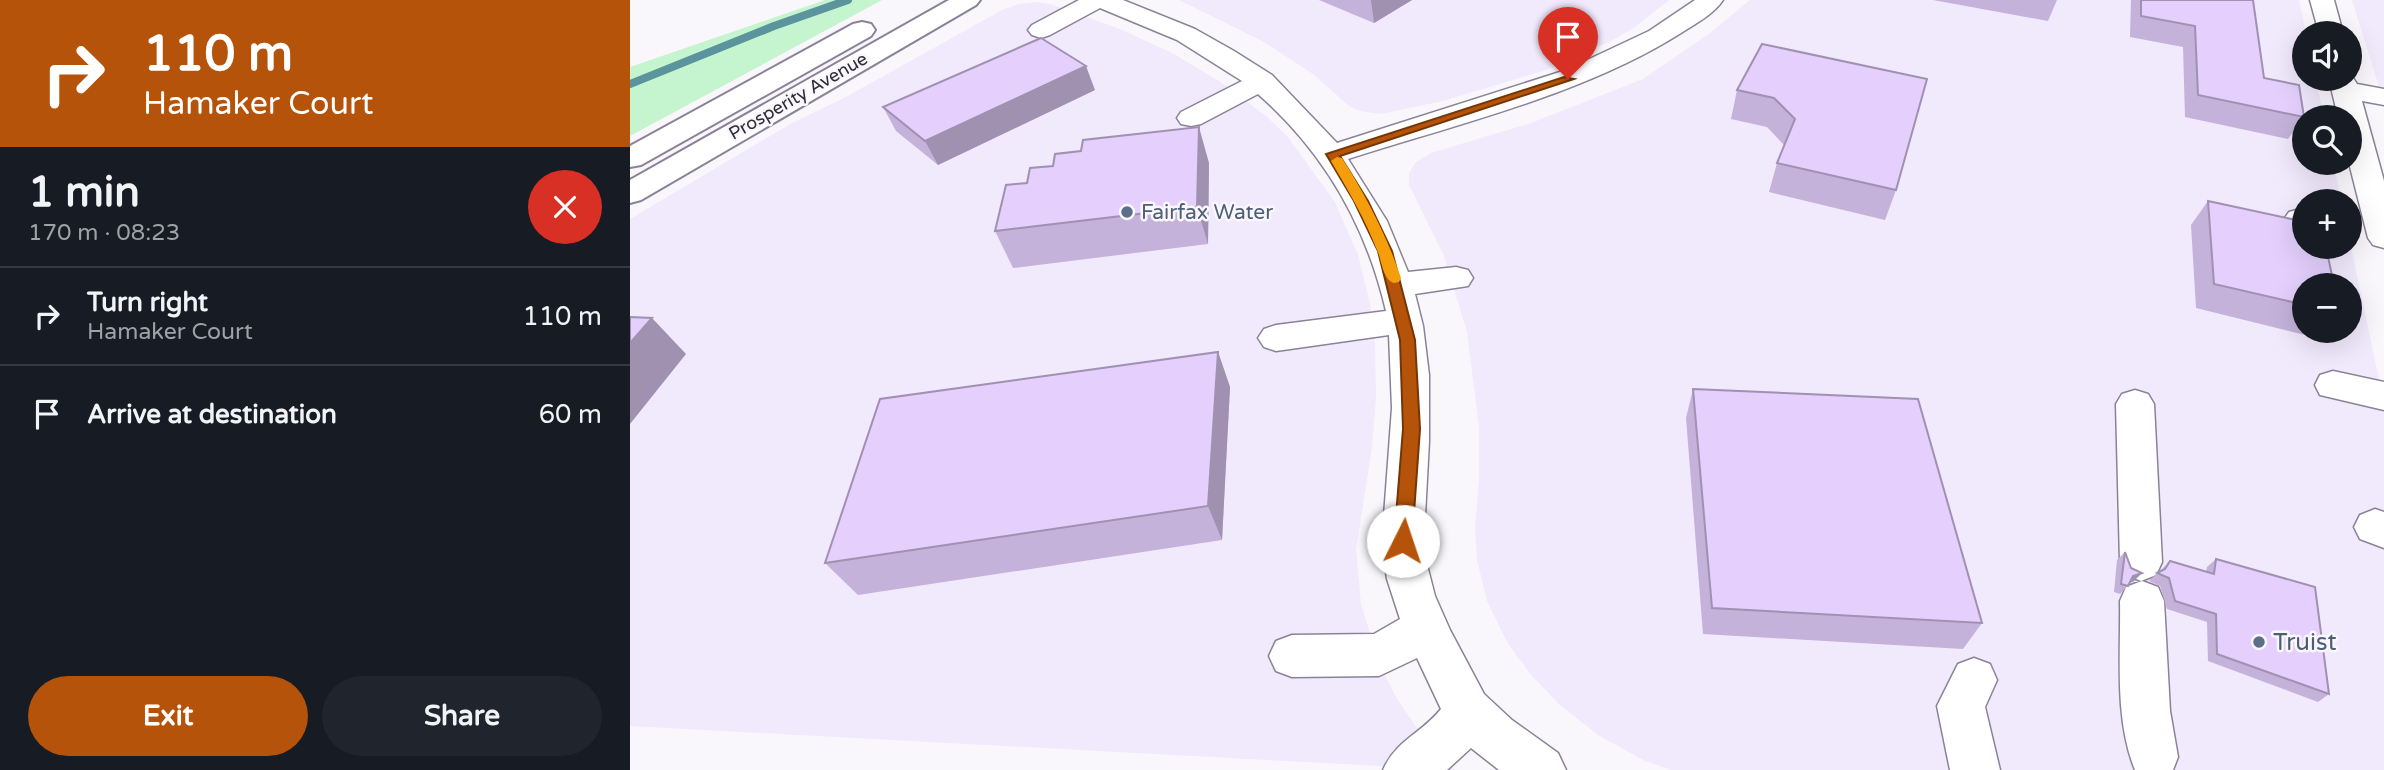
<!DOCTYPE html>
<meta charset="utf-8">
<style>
:root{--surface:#171b24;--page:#20242c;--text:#f1f3f6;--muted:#9ea1a6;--line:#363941;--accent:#b45309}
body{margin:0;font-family:"Varela Round",sans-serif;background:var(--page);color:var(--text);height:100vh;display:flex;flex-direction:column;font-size:26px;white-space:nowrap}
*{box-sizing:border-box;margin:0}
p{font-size:23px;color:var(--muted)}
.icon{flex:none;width:38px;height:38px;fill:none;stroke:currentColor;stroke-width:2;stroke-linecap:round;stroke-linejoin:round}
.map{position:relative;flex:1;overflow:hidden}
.drawer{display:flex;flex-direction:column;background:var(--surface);width:630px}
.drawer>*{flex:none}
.banner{background:#b45309;color:#fff;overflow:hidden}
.fabs{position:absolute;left:1662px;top:21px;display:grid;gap:14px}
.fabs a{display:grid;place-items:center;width:70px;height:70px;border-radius:50%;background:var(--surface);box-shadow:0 7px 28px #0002;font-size:35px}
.pin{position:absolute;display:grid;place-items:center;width:60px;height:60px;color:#fff;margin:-72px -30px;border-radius:50% 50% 50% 0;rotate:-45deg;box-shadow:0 0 7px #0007}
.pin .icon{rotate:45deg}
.me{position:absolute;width:77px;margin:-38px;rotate:4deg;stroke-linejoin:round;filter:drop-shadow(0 0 5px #0008)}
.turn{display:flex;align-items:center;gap:24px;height:147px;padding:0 28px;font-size:32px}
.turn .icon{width:91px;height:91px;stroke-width:2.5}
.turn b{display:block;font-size:49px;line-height:60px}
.round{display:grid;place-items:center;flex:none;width:74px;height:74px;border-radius:37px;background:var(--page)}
.overview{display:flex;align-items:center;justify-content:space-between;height:119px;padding:0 28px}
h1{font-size:42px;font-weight:800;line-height:52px}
.button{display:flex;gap:14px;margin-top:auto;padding:14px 28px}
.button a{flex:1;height:80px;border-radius:42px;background:var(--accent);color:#fff;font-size:28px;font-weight:800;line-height:80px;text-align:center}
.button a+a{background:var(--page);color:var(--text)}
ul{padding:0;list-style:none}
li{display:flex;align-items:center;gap:21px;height:98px;padding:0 28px;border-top:2px solid var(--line)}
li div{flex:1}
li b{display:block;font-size:26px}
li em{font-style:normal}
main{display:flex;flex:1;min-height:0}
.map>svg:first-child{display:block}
.built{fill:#f1e9fc;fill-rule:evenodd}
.green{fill:#c4f5cf}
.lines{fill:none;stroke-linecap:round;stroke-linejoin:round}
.stream{stroke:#5b949d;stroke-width:8}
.minor-casing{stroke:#8c8298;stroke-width:3}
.major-casing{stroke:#8c8298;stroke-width:4}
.minor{fill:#fff;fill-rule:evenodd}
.major{fill:#fff;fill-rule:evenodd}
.wall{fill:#c4b2da}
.shaded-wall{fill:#a091b1}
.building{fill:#e4cffd;stroke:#a091b1;stroke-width:2}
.route{fill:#b45309;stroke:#753606;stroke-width:2}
.slow{fill:#f59e0b}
.service-dot{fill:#5c6f8a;stroke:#f9f7fc;stroke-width:2.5}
.labels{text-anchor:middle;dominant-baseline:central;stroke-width:5;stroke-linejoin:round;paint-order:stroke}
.far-street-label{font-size:18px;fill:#302c35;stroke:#f9f7fc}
.service-label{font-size:21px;fill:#4e5e75;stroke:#f9f7fc;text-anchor:start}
.near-service-label{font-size:24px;fill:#4e5e75;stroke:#f9f7fc;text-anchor:start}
</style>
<main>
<section class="drawer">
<div class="banner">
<div class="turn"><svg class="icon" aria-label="right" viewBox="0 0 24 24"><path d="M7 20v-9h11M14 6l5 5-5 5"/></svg><div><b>110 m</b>Hamaker Court</div></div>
</div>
<div class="overview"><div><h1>1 min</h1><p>170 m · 08:23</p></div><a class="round" style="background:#d93025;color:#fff"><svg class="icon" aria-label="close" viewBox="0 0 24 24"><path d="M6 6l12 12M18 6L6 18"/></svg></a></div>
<ul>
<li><svg class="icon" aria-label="right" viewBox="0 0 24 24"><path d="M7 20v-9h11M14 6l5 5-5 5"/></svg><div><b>Turn right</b><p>Hamaker Court</p></div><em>110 m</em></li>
<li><svg class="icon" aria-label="arrive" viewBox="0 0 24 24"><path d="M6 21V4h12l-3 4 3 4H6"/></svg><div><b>Arrive at destination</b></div><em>60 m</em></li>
</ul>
<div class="button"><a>Exit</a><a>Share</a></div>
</section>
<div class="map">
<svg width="1754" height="770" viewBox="0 0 1754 770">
<rect width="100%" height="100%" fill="#f9f7fc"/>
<!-- built -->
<path class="built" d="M 549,0 L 1039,0 L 1005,27 L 979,42 L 913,71 L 813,101 L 751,114 L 730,111 L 719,106 L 683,74 L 634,42 Z
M 1120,0 L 1669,0 L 1676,33 L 1675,79 L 1686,79 L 1694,117 L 1675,117 L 1675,163 L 1703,163 L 1712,201 L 1675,201 L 1675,247 L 1720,247 L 1720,242 L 1754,403 L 1754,770 L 1041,770 L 1013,760 L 968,735 L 930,705 L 901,675 L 877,642 L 857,601 L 847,560 L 845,527 L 849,480 L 849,427 L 837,332 L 814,256 L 779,185 L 779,173 L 786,162 L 801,153 L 901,123 L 1013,79 L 1080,33 ZM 1675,285 L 1720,285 L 1720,331 L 1675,331 Z
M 1722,0 L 1754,0 L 1754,102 L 1753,100 Z
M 406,2 L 420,4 L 490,29 L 544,54 L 592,83 L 636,116 L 657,136 L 705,202 L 728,255 L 740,303 L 745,344 L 746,398 L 742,448 L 726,549 L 731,604 L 750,665 L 766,697 L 784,724 L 825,770 L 0,726 L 0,219 L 162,123 L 214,98 L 372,10 L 389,4 Z"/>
<!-- green -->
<path class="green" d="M 195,0 L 252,0 L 0,136 L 0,67 Z"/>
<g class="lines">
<!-- stream -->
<path class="stream" d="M 0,84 L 144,26 L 218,0"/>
<!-- minor casing -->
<g class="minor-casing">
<path id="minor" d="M 449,0 L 493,0 L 565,29 L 604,51 L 642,75 L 707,143 L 936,70 L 1019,31 L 1065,0 L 1093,0 C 1084,14 1065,24 1051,33 C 955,94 827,124 718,159 L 757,221 L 778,272 L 826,267 L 838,270 L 843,278 L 838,286 L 785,294 L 793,326 L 799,375 L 799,441 L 794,535 L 796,561 L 805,596 L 820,630 L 854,694 L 882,720 L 928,753 L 936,770 L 869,770 L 841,748 L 817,770 L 753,770 C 766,740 791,734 811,709 L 787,658 L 749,676 L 662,677 L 646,671 L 639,656 L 646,641 L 662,635 L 744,634 L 770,619 L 757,579 L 752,543 L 762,408 L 759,335 L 646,351 L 634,347 L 628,338 L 634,329 L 646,325 L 756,311 C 736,225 694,152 628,94 L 571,124 L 561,126 L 551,124 L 547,118 L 551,112 L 612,81 L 547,40 L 470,8 L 420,35 L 411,38 L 402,35 L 398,30 L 402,25 Z
M 1680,0 L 1704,0 L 1713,33 L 1689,33 Z
M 1720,73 L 1727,84 L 1754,89 L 1754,105 L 1732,101 L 1754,181 L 1754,248 L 1743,245 L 1738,238 L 1719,163 L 1720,117 L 1708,117 L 1699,79 L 1720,79 Z
M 1670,209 L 1675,210 L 1675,230 L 1659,226 L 1654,219 L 1659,212 Z
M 1703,371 L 1754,382 L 1754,410 L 1690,395 L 1685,385 L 1690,375 Z
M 1505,390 L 1518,394 L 1524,404 L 1532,562 L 1526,575 L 1511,581 L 1496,575 L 1490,562 L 1486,404 L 1492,394 Z
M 1745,509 L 1754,512 L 1754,548 L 1730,539 L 1724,527 L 1730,515 Z
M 1512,581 L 1528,587 L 1534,601 L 1540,711 L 1548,757 L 1543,770 L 1505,770 C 1484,719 1491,655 1490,601 L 1496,587 Z
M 1344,658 L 1360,664 L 1367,680 L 1355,707 L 1370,770 L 1320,770 L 1307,706 L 1328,664 Z"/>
</g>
<!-- major casing -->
<g class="major-casing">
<path id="major" d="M 319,0 L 350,0 L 346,5 L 11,200 L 0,203 L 0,180 Z
M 232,22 L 241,24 L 245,30 L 241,36 L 11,165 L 0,167 L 0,146 L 223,24 Z"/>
</g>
<!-- minor -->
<use href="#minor" class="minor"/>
<!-- major -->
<use href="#major" class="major"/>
</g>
<!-- wall -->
<path class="wall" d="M 689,0 L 782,0 L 744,23 Z
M 1303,0 L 1427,0 L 1418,21 Z
M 1501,0 L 1623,0 L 1634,78 L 1674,117 L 1658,139 L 1555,117 L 1553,47 L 1500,37 Z
M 1297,79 L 1266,190 L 1255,220 L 1139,192 L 1147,163 L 1154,145 L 1137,127 L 1101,119 L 1107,90 Z
M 465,90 L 308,165 L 266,131 L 253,107 Z
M 579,163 L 578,244 L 383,268 L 365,231 Z
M 1578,201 L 1675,285 L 1675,331 L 1694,331 L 1687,338 L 1566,308 L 1561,225 Z
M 588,352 L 600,387 L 592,540 L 228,595 L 195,563 Z
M 1063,389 L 1352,623 L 1333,649 L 1073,634 L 1056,418 Z
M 1495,552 L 1504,581 L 1500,583 L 1490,594 L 1484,592 L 1487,560 Z
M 1586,559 L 1699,694 L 1688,702 L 1578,661 L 1577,622 L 1537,609 L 1530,586 L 1519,581 L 1527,573 L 1530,571 L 1540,561 L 1576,572 L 1577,567 Z"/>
<!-- shaded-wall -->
<path class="shaded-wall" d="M 741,0 L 782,0 L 744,23 Z
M 456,66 L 465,90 L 308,165 L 295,141 Z
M 569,127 L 579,163 L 578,244 L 567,207 Z
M 22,318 L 56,354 L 0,424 L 0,343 Z
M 588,352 L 600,387 L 592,540 L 578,506 Z
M 1512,573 L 1504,581 L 1495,585 L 1503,576 Z"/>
<!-- building -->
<path class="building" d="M 1511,0 L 1623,0 L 1634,78 L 1669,85 L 1674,117 L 1568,95 L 1565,26 L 1511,16 Z
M 411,38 L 456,66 L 295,141 L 253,107 Z
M 1132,44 L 1297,79 L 1266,190 L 1147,163 L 1165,119 L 1144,98 L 1107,90 Z
M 569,127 L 567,207 L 365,231 L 376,185 L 397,183 L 400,168 L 423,166 L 425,154 L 451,151 L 453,140 Z
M 1578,201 L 1675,222 L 1675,247 L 1696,247 L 1704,285 L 1675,285 L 1675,305 L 1584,284 Z
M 0,317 L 22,318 L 0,343 Z
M 588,352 L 578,506 L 195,563 L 250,399 Z
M 1063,389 L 1288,399 L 1352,623 L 1082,608 Z
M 1495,552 L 1501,568 L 1512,573 L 1503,576 L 1498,586 L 1491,584 Z
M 1586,559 L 1685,587 L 1699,694 L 1587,654 L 1586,614 L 1545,601 L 1539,578 L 1527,573 L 1535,569 L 1540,561 L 1584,574 Z"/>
<!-- route -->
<path class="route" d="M 934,77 L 944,79 L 710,156 L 738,201 L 762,251 L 785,340 L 790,429 L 782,541 L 780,546 L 773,549 L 767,546 L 764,541 L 773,429 L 770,340 L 748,251 L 724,201 L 696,154 Z"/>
<!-- slow -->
<path class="slow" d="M 707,157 L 712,158 C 736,196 757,236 771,278 L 769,282 L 764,283 C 752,279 752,260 747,250 C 735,219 718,190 701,161 Z"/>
<!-- markers -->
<g class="service-dot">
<circle cx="497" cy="212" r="7"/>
<circle cx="1629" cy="642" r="7"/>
</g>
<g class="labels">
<!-- far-street labels -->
<g class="far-street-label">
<text transform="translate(168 96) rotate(-30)">Prosperity Avenue</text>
</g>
<!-- service labels -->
<g class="service-label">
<text x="511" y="212">Fairfax Water</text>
</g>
<!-- near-service labels -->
<g class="near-service-label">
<text x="1643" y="642">Truist</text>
</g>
</g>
</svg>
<div class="fabs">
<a><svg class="icon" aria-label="sound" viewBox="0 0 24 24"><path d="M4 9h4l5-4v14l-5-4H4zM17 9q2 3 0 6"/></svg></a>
<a><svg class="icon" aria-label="search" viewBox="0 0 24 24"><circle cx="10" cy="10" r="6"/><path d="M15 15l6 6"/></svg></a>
<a>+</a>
<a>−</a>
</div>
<div class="pin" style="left:938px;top:79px;background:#d93025"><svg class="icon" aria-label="arrive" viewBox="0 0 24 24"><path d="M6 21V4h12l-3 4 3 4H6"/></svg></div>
<svg class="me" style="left:773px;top:541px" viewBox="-20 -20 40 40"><circle r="19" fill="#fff"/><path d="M0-13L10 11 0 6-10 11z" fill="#b45309"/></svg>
</div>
</main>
